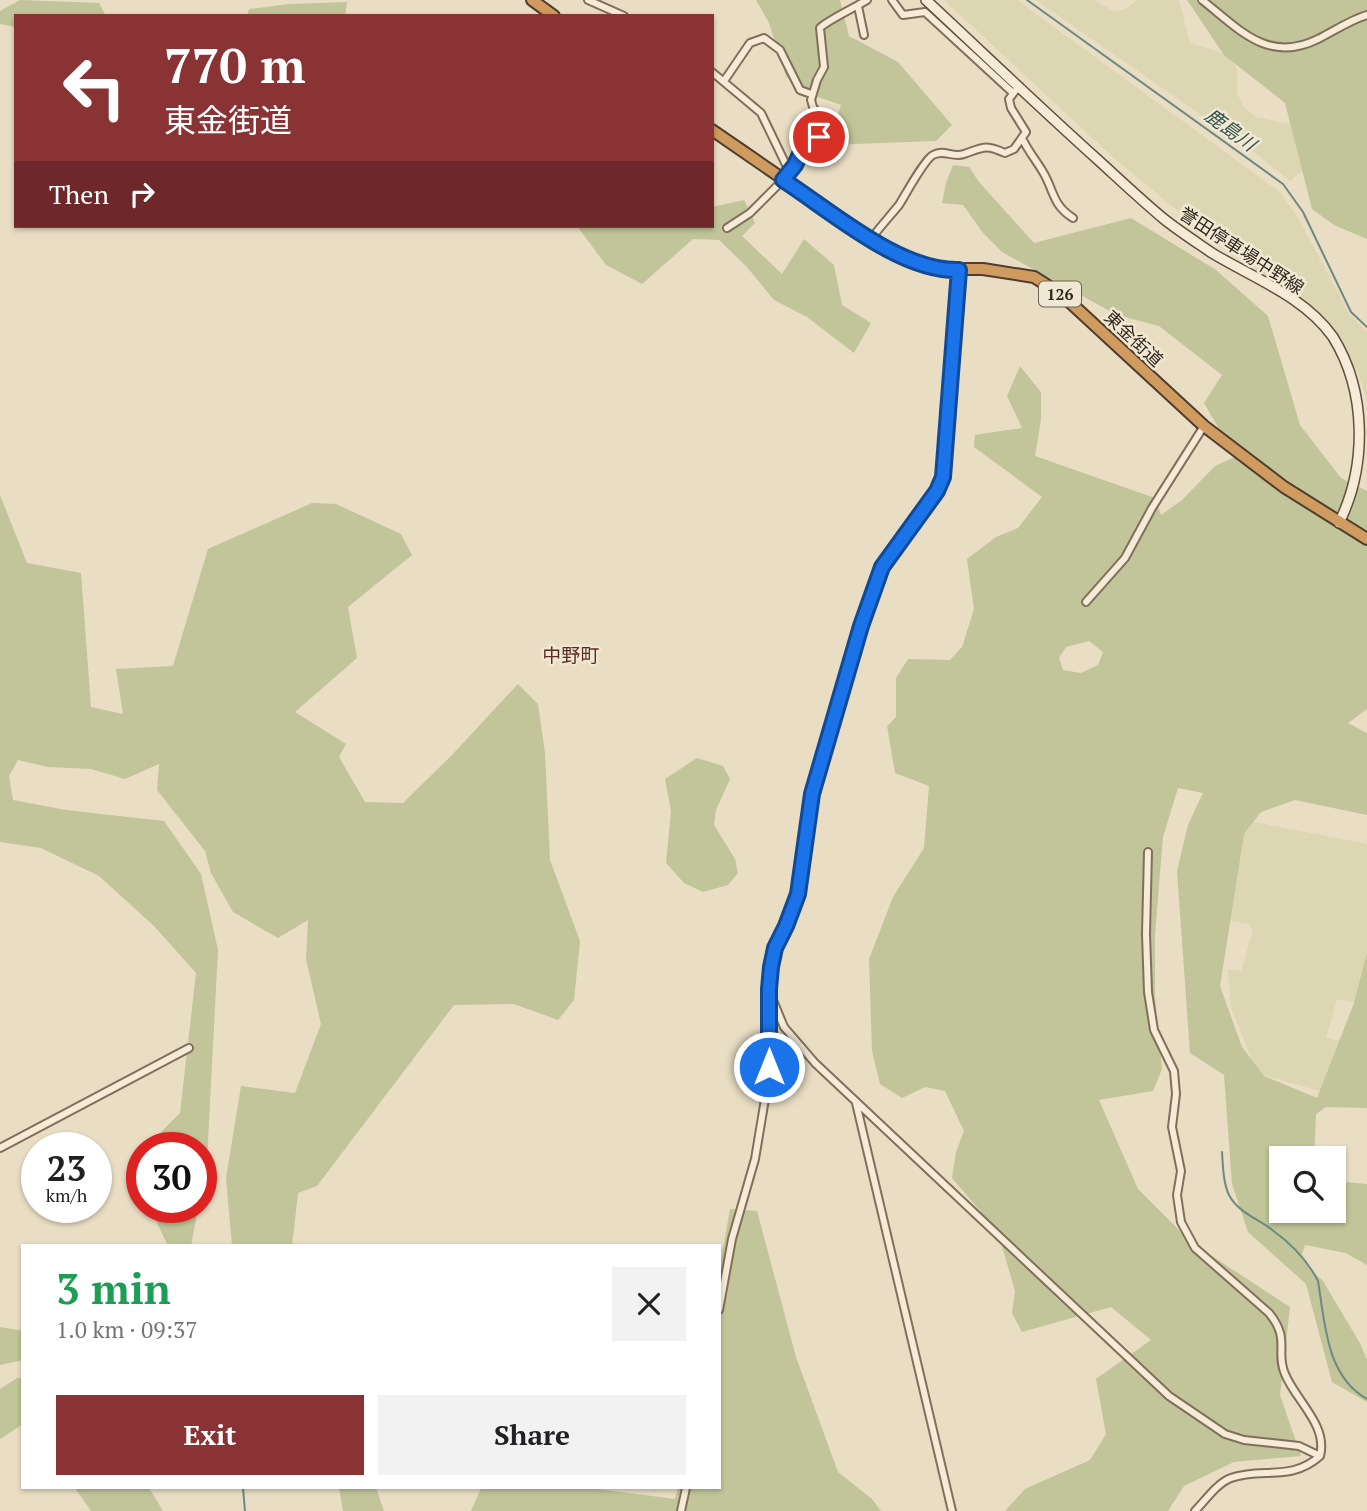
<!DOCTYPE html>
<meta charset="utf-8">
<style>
:root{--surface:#fff;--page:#f2f2f2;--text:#202124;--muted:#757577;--accent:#8a3335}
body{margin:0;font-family:"PT Serif","Noto Sans JP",serif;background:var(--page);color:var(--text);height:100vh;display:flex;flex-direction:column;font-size:26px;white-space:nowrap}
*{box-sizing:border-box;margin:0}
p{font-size:23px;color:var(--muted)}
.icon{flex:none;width:38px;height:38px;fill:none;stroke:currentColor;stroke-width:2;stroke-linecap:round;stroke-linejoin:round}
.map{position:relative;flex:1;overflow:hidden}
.panel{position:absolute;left:21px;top:1244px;width:700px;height:245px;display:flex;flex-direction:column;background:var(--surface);border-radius:0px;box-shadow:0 2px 5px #0004}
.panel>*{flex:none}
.banner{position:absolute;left:14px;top:14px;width:700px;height:214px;border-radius:0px;box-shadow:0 2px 5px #0004;background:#8a3335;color:#fff;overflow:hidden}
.fabs{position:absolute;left:1269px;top:1146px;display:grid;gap:14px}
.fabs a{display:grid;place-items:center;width:77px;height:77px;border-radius:0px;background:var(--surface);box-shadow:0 2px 5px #0004;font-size:35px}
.speed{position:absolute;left:21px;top:1132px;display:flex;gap:14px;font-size:35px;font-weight:700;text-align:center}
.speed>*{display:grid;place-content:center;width:91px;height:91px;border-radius:50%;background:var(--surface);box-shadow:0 2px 5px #0004;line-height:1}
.speed small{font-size:18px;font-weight:400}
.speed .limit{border:10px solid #d22;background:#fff;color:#111}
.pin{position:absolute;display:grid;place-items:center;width:60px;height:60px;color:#fff;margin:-30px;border:4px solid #fff;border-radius:50%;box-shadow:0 2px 7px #0007}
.me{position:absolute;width:77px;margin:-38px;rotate:0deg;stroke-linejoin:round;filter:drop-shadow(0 0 5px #0008)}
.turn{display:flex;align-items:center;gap:24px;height:147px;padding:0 35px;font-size:32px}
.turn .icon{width:91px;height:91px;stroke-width:2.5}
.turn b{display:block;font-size:49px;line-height:60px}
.then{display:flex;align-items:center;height:66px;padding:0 35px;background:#0003;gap:14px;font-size:26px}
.round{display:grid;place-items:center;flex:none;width:74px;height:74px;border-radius:0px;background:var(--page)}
.summary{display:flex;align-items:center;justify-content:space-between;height:119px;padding:0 35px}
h1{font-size:42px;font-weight:700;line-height:52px;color:#1e9e55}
.cta{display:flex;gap:14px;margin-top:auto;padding:14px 35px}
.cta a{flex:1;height:80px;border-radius:0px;background:var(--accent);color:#fff;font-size:28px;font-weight:700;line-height:80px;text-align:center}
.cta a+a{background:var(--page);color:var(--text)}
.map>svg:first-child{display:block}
.farmland{fill:#ddd6b2}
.green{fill:#c1c599;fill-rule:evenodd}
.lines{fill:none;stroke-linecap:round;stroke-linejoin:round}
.stream{stroke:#6d8982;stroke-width:2}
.street-casing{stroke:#816f5c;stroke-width:10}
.secondary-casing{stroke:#635140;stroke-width:12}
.highway-casing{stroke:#4f3e30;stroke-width:14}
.street{stroke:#f5ebd6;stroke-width:6}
.secondary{stroke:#f5ebd6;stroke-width:9}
.highway{stroke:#cf9b5e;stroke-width:10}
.route-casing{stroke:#114b97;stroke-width:18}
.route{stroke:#1a73e8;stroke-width:12}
.labels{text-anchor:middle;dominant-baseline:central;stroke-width:5;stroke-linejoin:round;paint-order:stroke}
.shield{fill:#f1e8d3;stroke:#6c6255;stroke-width:2}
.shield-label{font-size:16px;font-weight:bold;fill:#33281f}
.street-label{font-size:18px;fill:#33281f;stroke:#f1e8d3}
.water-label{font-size:19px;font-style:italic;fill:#30514e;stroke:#f1e8d3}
.neighbourhood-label{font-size:19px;fill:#5b2e23;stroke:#f1e8d3}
</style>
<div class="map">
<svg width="1367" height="1511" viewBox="0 0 1367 1511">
<rect width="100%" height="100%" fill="#e9ddc4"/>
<!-- farmland -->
<path class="farmland" d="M 944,0 L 1017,0 L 1280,192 L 1300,221 L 1349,314 L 1367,332 L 1367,403 L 1361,380 L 1345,348 L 1328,325 L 1301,298 L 1258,272 L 1247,254 L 1183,215 L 1114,158 Z
M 1036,0 L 1094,0 L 1113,11 L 1124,10 L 1137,0 L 1179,0 L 1190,43 L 1219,52 L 1234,61 L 1237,70 L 1237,93 L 1243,106 L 1256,117 L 1297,126 L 1310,164 L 1290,181 L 1254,152 Z
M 1249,821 L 1367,844 L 1367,965 L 1356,1003 L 1337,999 L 1326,1038 L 1340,1041 L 1323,1092 L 1257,1073 L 1231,1007 L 1228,969 L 1241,971 L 1253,930 L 1248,924 L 1232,921 L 1220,899 L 1234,833 Z"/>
<!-- green -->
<path class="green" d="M 20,0 L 99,3 L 106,16 L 16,16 L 16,27 L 0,24 L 0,11 Z
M 756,0 L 840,0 L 849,36 L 898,62 L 952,125 L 936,141 L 828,145 L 841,105 L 806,93 L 786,76 L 769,23 Z
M 1187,0 L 1367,0 L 1367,239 L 1334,225 L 1312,209 L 1285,103 L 1224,55 Z
M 347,2 L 345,16 L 247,16 L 249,9 L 289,4 Z
M 953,165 L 969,167 L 979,182 L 1034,243 L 1131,218 L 1216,270 L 1268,316 L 1300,425 L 1341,478 L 1367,491 L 1367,709 L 1348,723 L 1367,733 L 1367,815 L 1295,800 L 1261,812 L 1244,834 L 1220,986 L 1242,1047 L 1264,1076 L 1317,1098 L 1354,1003 L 1367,953 L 1367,1108 L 1326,1107 L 1316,1114 L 1314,1158 L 1281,1158 L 1281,1211 L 1334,1211 L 1334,1181 L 1367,1184 L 1367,1265 L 1346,1253 L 1305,1245 L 1302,1254 L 1309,1269 L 1323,1281 L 1361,1345 L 1367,1360 L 1367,1402 L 1332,1382 L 1306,1284 L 1248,1232 L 1232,1184 L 1224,1075 L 1190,1053 L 1177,871 L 1188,825 L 1203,793 L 1178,788 L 1163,837 L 1155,934 L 1155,997 L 1162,1069 L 1153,1091 L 1099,1100 L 1138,1189 L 1192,1243 L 1290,1307 L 1280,1395 L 1301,1456 L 1234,1462 L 1184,1486 L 1168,1511 L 1005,1511 L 1025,1489 L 1090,1460 L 1106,1434 L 1096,1379 L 1151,1340 L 1111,1307 L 1022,1332 L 1012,1313 L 1015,1291 L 998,1232 L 952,1178 L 956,1152 L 964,1131 L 945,1091 L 925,1087 L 902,1098 L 880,1084 L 872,1051 L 869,959 L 893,897 L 924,848 L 929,786 L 895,773 L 887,726 L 896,717 L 896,678 L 908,659 L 950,660 L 962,647 L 974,609 L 967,559 L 996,537 L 1018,528 L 1042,497 L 974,447 L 975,435 L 1022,428 L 1007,396 L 1020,366 L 1041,392 L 1041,420 L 1035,456 L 1155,498 L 1161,515 L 1182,500 L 1215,466 L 1235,457 L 1204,403 L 1222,375 L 1159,326 L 1117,315 L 1002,252 L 984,234 L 963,205 L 942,203 L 946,183 ZM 1089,641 L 1103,652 L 1098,665 L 1081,673 L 1063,670 L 1059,658 L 1066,647 Z
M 744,200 L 755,223 L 742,236 L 782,274 L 804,239 L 834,265 L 842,305 L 871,323 L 854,353 L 807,317 L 774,300 L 746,266 L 719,240 L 693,239 L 642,284 L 606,265 L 577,226 L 712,226 L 712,207 Z
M 0,495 L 27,563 L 81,573 L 91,707 L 123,714 L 116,669 L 173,666 L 208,549 L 312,503 L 336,504 L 401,534 L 412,555 L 348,607 L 357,658 L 295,712 L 346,744 L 339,757 L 365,802 L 403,803 L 451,756 L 518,684 L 538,704 L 545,753 L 550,860 L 580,941 L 574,1000 L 558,1020 L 514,1004 L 454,1005 L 317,1186 L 298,1193 L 292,1246 L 232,1246 L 226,1178 L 241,1086 L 295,1093 L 321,1024 L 306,959 L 308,920 L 278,938 L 233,912 L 211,873 L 205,851 L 157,790 L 159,764 L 125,779 L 91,769 L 48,767 L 18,760 L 9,776 L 13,800 L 66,810 L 164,821 L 201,874 L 218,950 L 207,1161 L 201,1192 L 201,1148 L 145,1148 L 180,1113 L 196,973 L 154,926 L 99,876 L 41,848 L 0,842 Z
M 697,758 L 723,766 L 730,779 L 716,810 L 714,825 L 735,859 L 738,873 L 728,885 L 703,892 L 684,883 L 666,863 L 671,811 L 665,779 Z
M 150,1208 L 198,1208 L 191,1246 L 168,1246 Z
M 730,1209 L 757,1211 L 796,1357 L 838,1472 L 872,1499 L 881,1511 L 471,1511 L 481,1488 L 589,1488 L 675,1499 L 678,1488 L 719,1488 L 719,1271 Z
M 0,1327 L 23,1331 L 23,1360 L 0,1365 Z
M 17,1378 L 23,1378 L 23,1424 L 0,1439 L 0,1389 Z
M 75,1488 L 149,1488 L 163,1511 L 91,1511 Z
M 339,1488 L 376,1488 L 384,1511 L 343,1511 Z"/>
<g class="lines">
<!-- stream -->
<path class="stream" d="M 1027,0 L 1283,184 L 1303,212 L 1351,312 L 1367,327
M 1222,1152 C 1223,1166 1223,1182 1229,1195 C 1238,1212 1256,1218 1271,1229 C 1289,1242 1308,1261 1318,1281 C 1325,1323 1326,1376 1367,1399
M 243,1488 L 245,1511"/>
<!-- street casing -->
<g class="street-casing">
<path id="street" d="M 588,0 L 624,16
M 892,0 L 903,15 L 925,12 L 1012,92
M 1202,0 C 1239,29 1268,64 1318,39 C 1334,31 1350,20 1367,15
M 858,6 L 864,35
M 712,72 L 761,113 L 790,173
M 724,81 L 750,43 L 764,38 L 780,50 L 800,90 L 811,94
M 1022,138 C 1028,151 1036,160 1043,172 C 1054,190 1052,205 1073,218
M 727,228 L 750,213 L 790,173 L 807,139 L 822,135 L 825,126 L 813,107 L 811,100 L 817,80 L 824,67 L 820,28 C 826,21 856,7 867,0
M 871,239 C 880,227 890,216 899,205 C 906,194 924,160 933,155 C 944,149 953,158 964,154 C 984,147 985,144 1005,153 L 1014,149 L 1026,132 L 1011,108 L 1009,99 L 1019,86
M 1086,602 L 1125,558 L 1152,508 L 1204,426
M 1148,852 L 1146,934 L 1148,992 L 1154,1030 L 1174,1071 L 1176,1094 L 1172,1127 L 1181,1171 L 1177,1195 L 1181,1222 L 1195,1248 L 1269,1313 C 1291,1340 1275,1351 1285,1374 C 1296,1401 1328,1425 1320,1456 C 1291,1482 1261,1467 1231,1478 C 1217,1483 1205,1501 1195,1511
M 770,993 L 784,1027 L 815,1063 L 1169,1396 L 1225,1434 L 1244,1440 L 1299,1446 L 1320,1456
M 856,1103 L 952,1511
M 0,1148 L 189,1048
M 719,1310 L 732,1239 L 755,1159 L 767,1087 L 769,1067 L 771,967 L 775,948 L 786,926 L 798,894 L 812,794 L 868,602 L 882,567 L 937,491 L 943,477 L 959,270
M 681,1511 L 686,1488"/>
</g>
<!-- secondary casing -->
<g class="secondary-casing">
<path id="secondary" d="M 926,0 C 983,53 1039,107 1097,159 C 1119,179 1141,200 1164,219 C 1179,231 1196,242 1212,253 C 1253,278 1304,296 1333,337 C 1367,392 1367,466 1339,523"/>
</g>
<!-- highway casing -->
<g class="highway-casing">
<path id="highway" d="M 532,0 L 554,16
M 712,130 L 860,232 L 916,264 L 936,269 L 983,269 L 1034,277 L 1061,294 L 1204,426 L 1284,487 L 1367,539"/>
</g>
<!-- street -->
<use href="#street" class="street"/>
<!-- secondary -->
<use href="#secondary" class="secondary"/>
<!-- highway -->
<use href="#highway" class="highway"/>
</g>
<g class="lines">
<!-- route casing -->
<g class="route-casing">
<path id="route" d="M 769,1067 L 769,989 L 771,967 L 775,948 L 786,926 L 798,894 L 812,794 L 861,626 L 882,567 L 937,491 L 943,477 L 959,270 C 900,272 831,211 783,180 L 795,165 L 807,139 L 819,137"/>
</g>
<!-- route -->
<use href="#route" class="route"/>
</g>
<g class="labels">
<!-- shield labels -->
<rect class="shield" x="1039" y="281.5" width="42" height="25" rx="5"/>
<g class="shield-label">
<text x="1060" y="294">126</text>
</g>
<!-- street labels -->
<g class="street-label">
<text transform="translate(1242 250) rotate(33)">誉田停車場中野線</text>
<text transform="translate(1134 338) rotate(43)">東金街道</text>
</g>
<!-- water labels -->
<g class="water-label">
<text transform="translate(1231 129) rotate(36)">鹿島川</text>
</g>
<!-- neighbourhood labels -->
<g class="neighbourhood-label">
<text x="571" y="654">中野町</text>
</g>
</g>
</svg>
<div class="fabs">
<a><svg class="icon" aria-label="search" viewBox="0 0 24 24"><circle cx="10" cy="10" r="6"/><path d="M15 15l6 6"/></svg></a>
</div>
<div class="speed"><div>23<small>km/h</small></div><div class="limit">30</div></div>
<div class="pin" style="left:819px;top:137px;background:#d93025"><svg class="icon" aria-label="arrive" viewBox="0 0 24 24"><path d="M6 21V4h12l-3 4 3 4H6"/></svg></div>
<svg class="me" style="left:769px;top:1067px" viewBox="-20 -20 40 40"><circle r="17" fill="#1a73e8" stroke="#fff" stroke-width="3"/><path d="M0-11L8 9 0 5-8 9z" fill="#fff"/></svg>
<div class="banner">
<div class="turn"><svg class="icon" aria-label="left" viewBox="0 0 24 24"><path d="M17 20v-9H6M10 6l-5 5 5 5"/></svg><div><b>770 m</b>東金街道</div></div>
<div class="then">Then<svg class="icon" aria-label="right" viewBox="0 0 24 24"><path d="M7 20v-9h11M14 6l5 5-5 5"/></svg></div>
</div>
<section class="panel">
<div class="summary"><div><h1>3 min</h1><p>1.0 km · 09:37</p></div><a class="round"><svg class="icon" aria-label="close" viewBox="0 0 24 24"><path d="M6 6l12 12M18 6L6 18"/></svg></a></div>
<div class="cta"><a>Exit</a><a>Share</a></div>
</section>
</div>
